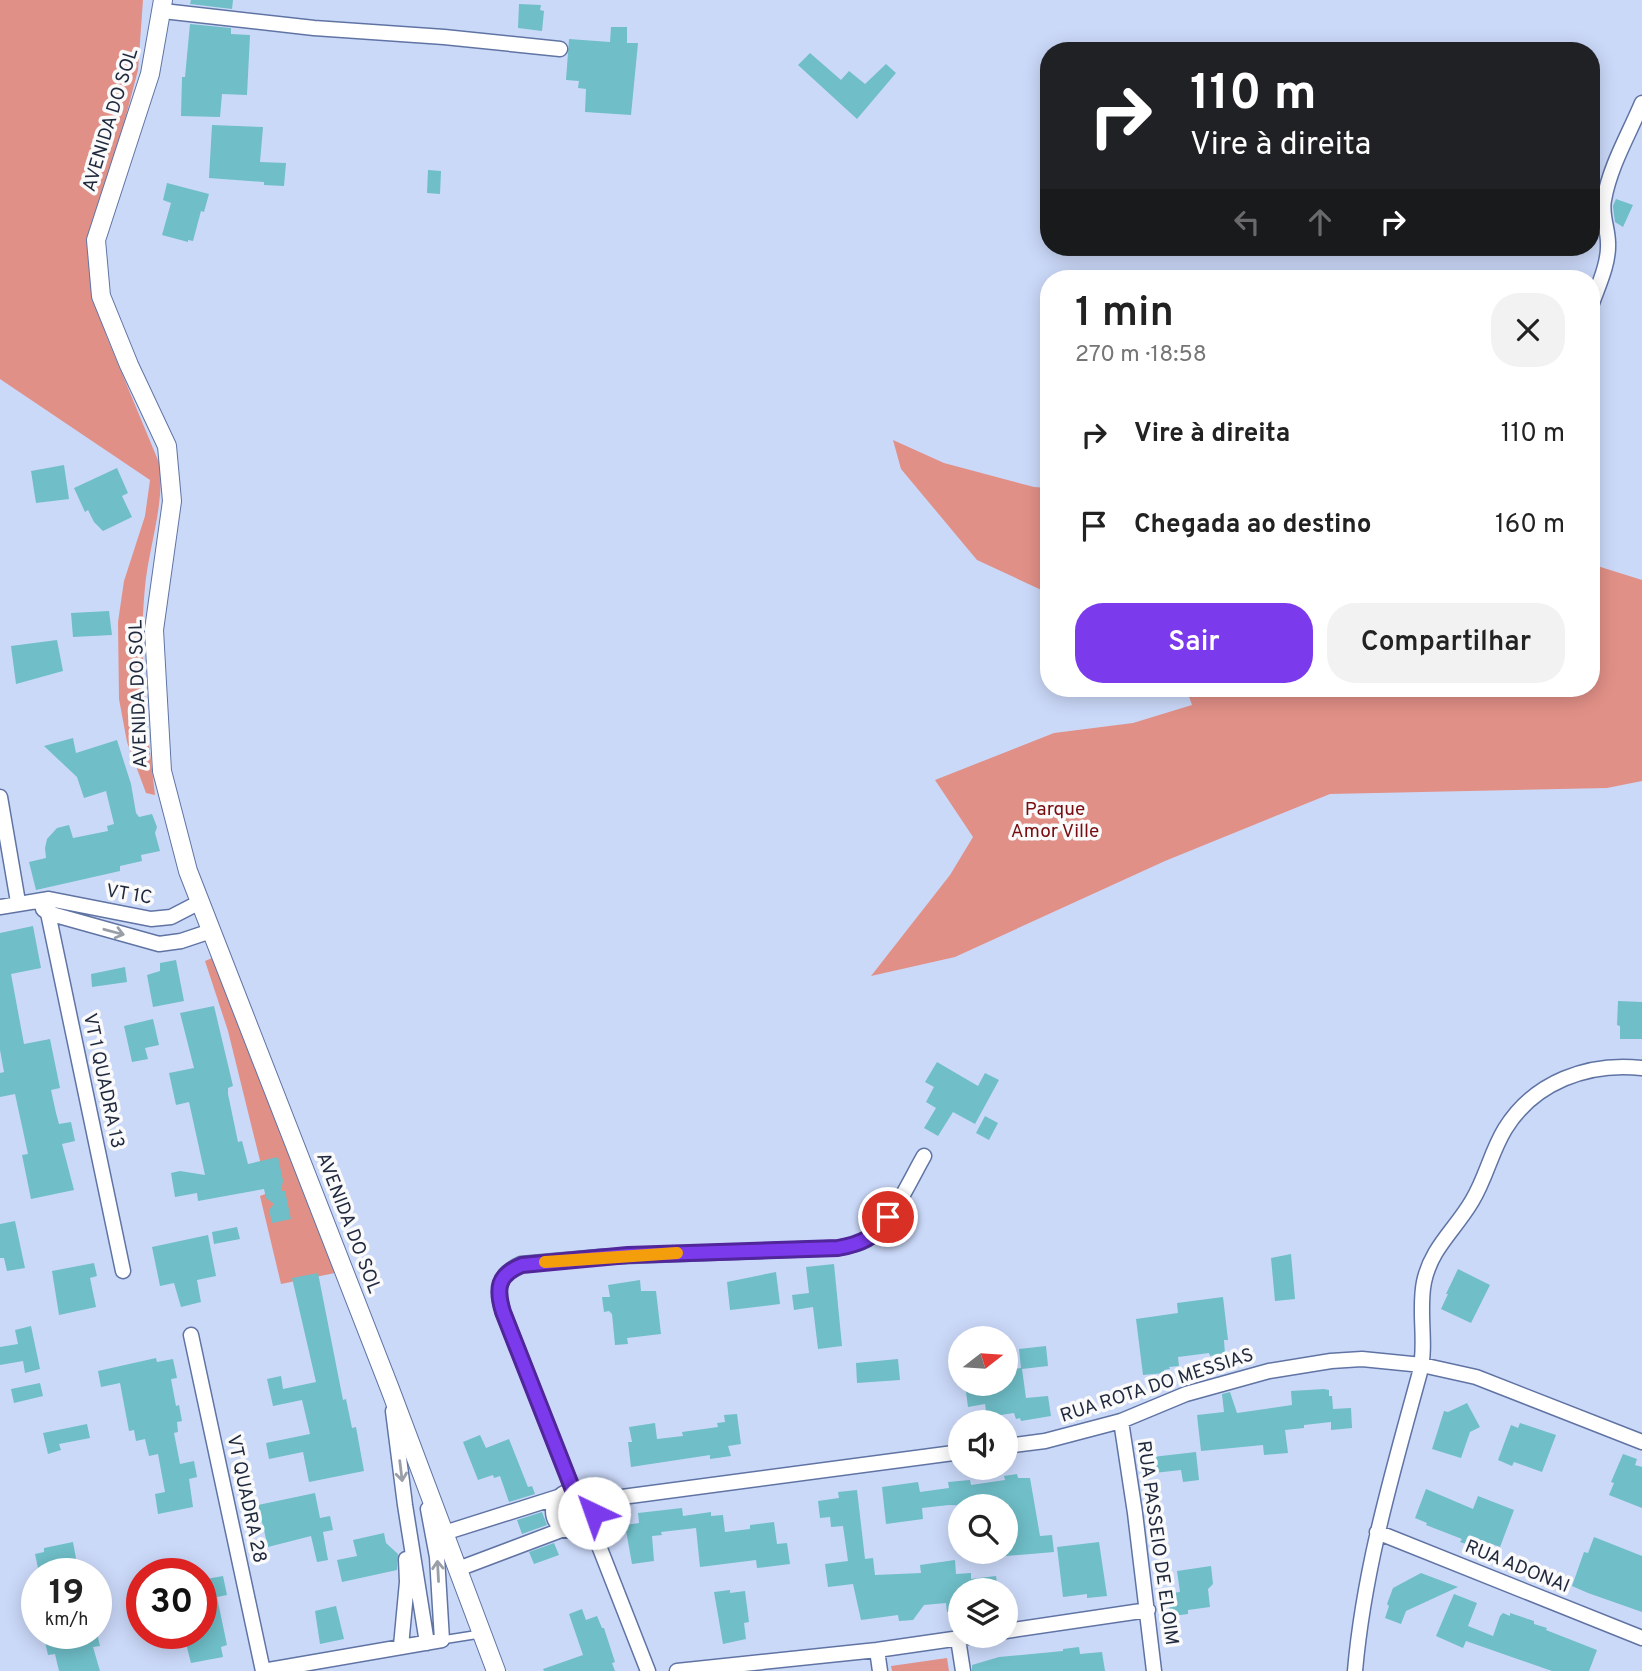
<!DOCTYPE html>
<html lang="pt">
<meta charset="utf-8">
<style>
:root{--surface:#fff;--page:#f2f2f2;--text:#222;--muted:#767676;--accent:#7c3aed}
body{margin:0;font-family:Overpass,sans-serif;background:var(--page);color:var(--text);height:100vh;display:flex;flex-direction:column;font-size:26px;white-space:nowrap}
*{box-sizing:border-box;margin:0}
p{font-size:23px;color:var(--muted)}
.icon{flex:none;width:38px;height:38px;fill:none;stroke:currentColor;stroke-width:2;stroke-linecap:round;stroke-linejoin:round}
.map{position:relative;flex:1;overflow:hidden}
.side{position:absolute;left:1040px;top:270px;width:560px;height:427px;display:flex;flex-direction:column;background:var(--surface);border-radius:28px;box-shadow:0 4px 18px #0003}
.side>*{flex:none}
.banner{position:absolute;left:1040px;top:42px;width:560px;height:214px;border-radius:28px;box-shadow:0 4px 18px #0003;background:#202124;color:#fff;overflow:hidden}
.needle{width:46px;rotate:73deg}
.fabs{position:absolute;left:948px;top:1326px;display:grid;gap:14px}
.fabs a{display:grid;place-items:center;width:70px;height:70px;border-radius:50%;background:var(--surface);box-shadow:0 4px 18px #0003;font-size:35px}
.speed{position:absolute;left:21px;top:1558px;display:flex;gap:14px;font-size:35px;font-weight:700;text-align:center}
.speed>*{display:grid;place-content:center;width:91px;height:91px;border-radius:50%;background:var(--surface);box-shadow:0 4px 18px #0003;line-height:1}
.speed small{font-size:18px;font-weight:400}
.speed .limit{border:10px solid #d22;background:#fff;color:#111}
.pin{position:absolute;display:grid;place-items:center;width:60px;height:60px;color:#fff;margin:-30px;border:4px solid #fff;border-radius:50%;box-shadow:0 2px 7px #0007}
.me{position:absolute;width:77px;margin:-38px;rotate:318deg;stroke-linejoin:round;filter:drop-shadow(0 0 5px #0008)}
.turn{display:flex;align-items:center;gap:24px;height:147px;padding:0 35px;font-size:32px}
.turn .icon{width:91px;height:91px;stroke-width:2.5}
.turn b{display:block;font-size:49px;line-height:60px}
.lanes{display:flex;align-items:center;height:66px;padding:0 35px;background:#0003;justify-content:center;gap:35px;direction:ltr}
.lanes .off{opacity:.35}
.round{display:grid;place-items:center;flex:none;width:74px;height:74px;border-radius:28px;background:var(--page)}
.headline{display:flex;align-items:center;justify-content:space-between;height:119px;padding:0 35px}
h1{font-size:42px;font-weight:600;line-height:52px}
.action{display:flex;gap:14px;margin-top:auto;padding:14px 35px}
.action a{flex:1;height:80px;border-radius:28px;background:var(--accent);color:#fff;font-size:28px;font-weight:600;line-height:80px;text-align:center}
.action a+a{background:var(--page);color:var(--text)}
ul{padding:0;list-style:none}
li{display:flex;align-items:center;gap:21px;height:91px;padding:0 35px}
li div{flex:1}
li b{display:block;font-size:26px}
li em{font-style:normal}
.map>svg:first-child{display:block}
.green{fill:#e19087}
.building{fill:#6fbec8}
.lines{fill:none;stroke-linecap:round;stroke-linejoin:round}
.service-casing{stroke:#6074a4;stroke-width:10}
.minor-casing{stroke:#6074a4;stroke-width:17}
.tertiary-casing{stroke:#6074a4;stroke-width:20}
.service{stroke:#fff;stroke-width:7}
.minor{stroke:#fff;stroke-width:14}
.tertiary{stroke:#fff;stroke-width:18}
.oneway{stroke:#9a9ea7}
.route-casing{stroke:#51269a;stroke-width:18}
.route{stroke:#7c3aed;stroke-width:12}
.slow{stroke:#f59e0b;stroke-width:12}
.labels{text-anchor:middle;dominant-baseline:central;stroke-width:7;stroke-linejoin:round;paint-order:stroke}
.street-label{font-size:19px;fill:#1f283c;stroke:#fafafa}
.park-label{font-size:19px;fill:#770d10;stroke:#fafafa}
</style>
<div class="map">
<svg width="1642" height="1671" viewBox="0 0 1642 1671">
<rect width="100%" height="100%" fill="#cbd9f9"/>
<!-- green -->
<path class="green" d="M 0,0 L 143,0 L 138,70 L 91,249 L 106,335 L 160,465 C 164,507 149,546 145,587 C 138,656 147,727 155,795 L 146,793 L 127,742 L 119,699 L 118,622 L 124,581 L 145,516 L 150,480 L 0,379 Z
M 893,440 L 944,463 L 1034,487 L 1048,488 L 1048,593 L 977,560 L 901,469 Z
M 1591,564 L 1642,580 L 1642,781 L 1607,788 L 1330,794 L 1165,861 L 955,957 L 871,976 L 950,875 L 973,837 L 935,780 L 1054,733 L 1133,723 L 1192,705 L 1186,688 L 1591,688 Z
M 212,958 L 335,1273 L 281,1284 L 260,1196 L 268,1193 L 228,1031 L 205,961 Z
M 947,1658 L 949,1671 L 892,1671 L 891,1666 Z"/>
<!-- building -->
<path class="building" d="M 191,0 L 233,0 L 232,9 L 190,4 Z
M 519,4 L 541,5 L 540,10 L 544,11 L 542,31 L 518,28 Z
M 190,24 L 231,28 L 231,34 L 250,35 L 247,95 L 222,94 L 220,117 L 181,116 L 182,77 L 185,77 Z
M 611,27 L 627,27 L 627,43 L 638,43 L 631,115 L 585,112 L 586,89 L 578,88 L 579,81 L 566,80 L 569,39 L 610,42 Z
M 810,53 L 841,80 L 849,71 L 865,84 L 886,64 L 896,73 L 857,119 L 798,65 Z
M 212,125 L 263,127 L 260,162 L 286,163 L 284,186 L 264,185 L 264,182 L 209,178 Z
M 428,170 L 441,171 L 440,194 L 427,193 Z
M 167,183 L 209,194 L 204,212 L 201,211 L 193,241 L 188,240 L 188,242 L 162,235 L 171,203 L 163,200 Z
M 1616,199 L 1633,205 L 1623,227 L 1615,222 L 1613,206 Z
M 64,465 L 69,499 L 36,503 L 31,471 Z
M 117,468 L 128,493 L 122,496 L 132,517 L 103,531 L 94,522 L 88,510 L 85,512 L 74,488 Z
M 109,611 L 112,635 L 73,637 L 71,613 Z
M 57,640 L 63,671 L 16,684 L 11,646 Z
M 73,738 L 76,753 L 117,740 L 131,784 L 136,813 L 139,817 L 152,814 L 157,827 L 155,833 L 160,851 L 141,855 L 142,861 L 120,866 L 120,871 L 36,890 L 29,862 L 46,858 L 45,848 L 47,839 L 57,828 L 69,825 L 73,838 L 108,831 L 107,826 L 114,824 L 106,791 L 84,798 L 77,777 L 44,746 Z
M 33,926 L 41,968 L 11,974 L 24,1044 L 50,1039 L 60,1088 L 51,1090 L 56,1113 L 59,1124 L 71,1122 L 75,1141 L 62,1144 L 74,1190 L 31,1199 L 22,1155 L 28,1154 L 15,1094 L 0,1097 L 0,1073 L 4,1072 L 0,1050 L 0,933 Z
M 176,960 L 184,1001 L 153,1007 L 147,975 L 160,971 L 160,963 Z
M 125,967 L 127,982 L 92,987 L 91,974 Z
M 1618,1001 L 1642,1002 L 1642,1039 L 1620,1039 L 1620,1026 L 1617,1025 Z
M 214,1006 L 233,1086 L 228,1088 L 228,1094 L 238,1142 L 242,1141 L 248,1164 L 278,1157 L 283,1181 L 281,1191 L 285,1191 L 291,1219 L 272,1223 L 269,1210 L 274,1204 L 266,1198 L 264,1189 L 198,1201 L 197,1193 L 175,1197 L 171,1173 L 180,1171 L 205,1175 L 189,1102 L 176,1105 L 169,1073 L 194,1068 L 180,1013 Z
M 153,1019 L 159,1045 L 145,1048 L 148,1059 L 132,1062 L 124,1026 Z
M 937,1062 L 978,1086 L 985,1073 L 999,1080 L 975,1124 L 953,1112 L 938,1136 L 924,1128 L 936,1108 L 926,1102 L 934,1087 L 925,1082 Z
M 985,1116 L 998,1123 L 989,1140 L 976,1133 Z
M 15,1221 L 25,1268 L 7,1271 L 4,1258 L 0,1258 L 0,1224 Z
M 237,1227 L 240,1239 L 214,1244 L 212,1232 Z
M 208,1235 L 216,1276 L 197,1280 L 201,1302 L 181,1307 L 174,1283 L 160,1286 L 152,1247 Z
M 1291,1254 L 1295,1299 L 1275,1301 L 1271,1258 Z
M 94,1263 L 97,1276 L 90,1278 L 96,1307 L 59,1315 L 52,1271 Z
M 834,1264 L 842,1346 L 818,1349 L 813,1307 L 794,1310 L 792,1295 L 809,1293 L 806,1267 Z
M 1458,1269 L 1490,1285 L 1471,1323 L 1441,1309 L 1448,1294 L 1446,1294 Z
M 776,1272 L 780,1304 L 730,1310 L 727,1282 Z
M 318,1273 L 343,1400 L 346,1399 L 352,1428 L 356,1427 L 364,1471 L 309,1482 L 303,1452 L 269,1459 L 266,1443 L 310,1434 L 302,1400 L 273,1406 L 267,1379 L 281,1376 L 283,1389 L 316,1382 L 292,1278 Z
M 640,1280 L 641,1291 L 656,1291 L 661,1334 L 627,1338 L 628,1344 L 615,1345 L 612,1314 L 609,1311 L 604,1312 L 602,1297 L 610,1297 L 608,1285 Z
M 1223,1297 L 1228,1340 L 1224,1340 L 1225,1354 L 1210,1356 L 1209,1353 L 1178,1357 L 1179,1366 L 1169,1367 L 1170,1369 L 1164,1370 L 1164,1373 L 1143,1375 L 1136,1319 L 1178,1313 L 1177,1303 Z
M 31,1326 L 40,1369 L 25,1373 L 23,1361 L 0,1365 L 0,1347 L 18,1344 L 15,1330 Z
M 1046,1346 L 1048,1366 L 1022,1369 L 1026,1398 L 1048,1396 L 1051,1416 L 1021,1421 L 1020,1418 L 1016,1419 L 1014,1413 L 987,1417 L 985,1404 L 968,1407 L 965,1384 L 1010,1384 L 1008,1370 L 1021,1368 L 1019,1349 Z
M 156,1358 L 157,1362 L 173,1359 L 177,1378 L 171,1379 L 176,1406 L 179,1405 L 182,1421 L 177,1422 L 178,1432 L 174,1433 L 180,1464 L 194,1461 L 197,1477 L 189,1479 L 193,1507 L 158,1514 L 155,1494 L 165,1492 L 158,1454 L 149,1456 L 145,1439 L 136,1441 L 134,1430 L 129,1431 L 120,1383 L 101,1387 L 98,1371 Z
M 898,1359 L 900,1380 L 857,1383 L 856,1363 Z
M 40,1383 L 43,1396 L 14,1403 L 11,1389 Z
M 1324,1389 L 1329,1390 L 1329,1396 L 1332,1396 L 1333,1409 L 1351,1408 L 1352,1428 L 1331,1430 L 1331,1422 L 1304,1425 L 1304,1428 L 1285,1430 L 1288,1453 L 1264,1455 L 1263,1445 L 1201,1451 L 1197,1415 L 1224,1412 L 1222,1394 L 1230,1392 L 1237,1413 L 1292,1405 L 1291,1391 Z
M 1467,1403 L 1480,1427 L 1470,1432 L 1461,1458 L 1432,1449 L 1444,1411 L 1448,1412 Z
M 737,1414 L 741,1444 L 728,1446 L 731,1456 L 710,1459 L 710,1455 L 631,1467 L 628,1442 L 632,1442 L 629,1427 L 655,1423 L 657,1439 L 683,1436 L 682,1432 L 718,1427 L 717,1423 L 725,1422 L 724,1415 Z
M 1520,1423 L 1556,1435 L 1542,1472 L 1514,1462 L 1512,1466 L 1498,1460 L 1511,1425 L 1518,1428 Z
M 87,1424 L 90,1438 L 59,1444 L 61,1450 L 48,1454 L 43,1433 Z
M 480,1435 L 486,1448 L 509,1439 L 528,1487 L 532,1486 L 535,1494 L 509,1502 L 500,1476 L 494,1478 L 493,1475 L 478,1480 L 463,1442 Z
M 1196,1452 L 1199,1480 L 1183,1482 L 1181,1470 L 1154,1473 L 1152,1457 Z
M 1623,1454 L 1637,1459 L 1635,1465 L 1642,1467 L 1642,1508 L 1609,1495 L 1614,1483 L 1611,1482 Z
M 1017,1474 L 1018,1478 L 1030,1478 L 1040,1536 L 1052,1535 L 1054,1552 L 1006,1556 L 1006,1507 L 949,1505 L 922,1508 L 923,1519 L 886,1524 L 882,1487 L 918,1482 L 920,1492 L 949,1488 L 948,1482 L 970,1480 L 971,1485 L 1005,1480 L 1004,1476 Z
M 1426,1489 L 1473,1509 L 1478,1496 L 1514,1510 L 1500,1547 L 1478,1539 L 1475,1547 L 1460,1542 L 1462,1539 L 1426,1525 L 1427,1523 L 1415,1518 Z
M 857,1490 L 865,1559 L 873,1558 L 875,1575 L 921,1573 L 920,1565 L 955,1560 L 956,1574 L 971,1573 L 971,1579 L 996,1576 L 998,1591 L 961,1591 L 961,1610 L 947,1612 L 946,1603 L 924,1605 L 913,1620 L 899,1621 L 898,1615 L 861,1620 L 853,1584 L 828,1587 L 825,1564 L 848,1561 L 843,1526 L 831,1527 L 830,1517 L 820,1518 L 818,1501 L 839,1498 L 838,1492 Z
M 315,1493 L 320,1518 L 330,1516 L 333,1530 L 323,1532 L 328,1560 L 317,1562 L 311,1536 L 268,1547 L 258,1505 Z
M 682,1508 L 683,1516 L 711,1512 L 711,1516 L 723,1515 L 725,1532 L 750,1529 L 750,1525 L 774,1522 L 777,1544 L 787,1543 L 790,1564 L 757,1568 L 756,1560 L 700,1567 L 696,1528 L 661,1532 L 662,1535 L 652,1536 L 654,1561 L 632,1564 L 625,1525 L 639,1523 L 638,1513 Z
M 542,1512 L 547,1525 L 522,1534 L 517,1520 Z
M 384,1533 L 386,1543 L 398,1554 L 397,1570 L 342,1582 L 337,1560 L 357,1556 L 353,1540 Z
M 1594,1537 L 1642,1556 L 1642,1612 L 1588,1593 L 1572,1586 L 1584,1552 L 1588,1553 Z
M 73,1542 L 77,1564 L 39,1573 L 35,1554 L 44,1552 L 44,1548 Z
M 1099,1542 L 1107,1596 L 1087,1598 L 1087,1594 L 1063,1597 L 1057,1547 Z
M 554,1543 L 559,1555 L 534,1564 L 529,1552 Z
M 1211,1566 L 1213,1584 L 1208,1589 L 1210,1607 L 1188,1610 L 1188,1614 L 1173,1616 L 1173,1612 L 1170,1613 L 1168,1598 L 1171,1597 L 1171,1593 L 1180,1592 L 1177,1571 Z
M 1421,1573 L 1458,1587 L 1406,1611 L 1401,1624 L 1385,1618 L 1389,1606 L 1387,1604 L 1393,1588 Z
M 223,1576 L 227,1595 L 217,1597 L 227,1645 L 221,1647 L 223,1657 L 191,1663 L 184,1636 L 201,1633 L 201,1580 Z
M 730,1590 L 730,1593 L 745,1591 L 749,1622 L 744,1623 L 746,1639 L 723,1644 L 714,1592 Z
M 1454,1594 L 1477,1603 L 1468,1626 L 1493,1636 L 1500,1616 L 1503,1613 L 1510,1616 L 1510,1613 L 1534,1621 L 1534,1624 L 1547,1628 L 1546,1630 L 1597,1650 L 1589,1671 L 1552,1671 L 1466,1641 L 1463,1648 L 1436,1636 Z
M 336,1606 L 344,1639 L 320,1644 L 315,1611 Z
M 582,1609 L 586,1620 L 597,1616 L 602,1628 L 604,1628 L 615,1662 L 612,1663 L 615,1671 L 544,1671 L 543,1669 L 583,1655 L 569,1614 Z
M 43,1633 L 97,1633 L 100,1646 L 93,1647 L 100,1671 L 59,1671 L 55,1654 L 48,1655 Z
M 1079,1647 L 1080,1654 L 1102,1652 L 1105,1671 L 972,1671 L 972,1665 L 999,1657 L 1063,1651 L 1063,1649 Z"/>
<g class="lines">
<!-- service casing -->
<g class="service-casing">
<path id="service" d="M 442,1640 L 480,1634"/>
</g>
<!-- minor casing -->
<g class="minor-casing">
<path id="minor" d="M 163,11 L 314,28 L 444,37 L 560,49
M 1591,306 C 1598,286 1609,264 1608,243 C 1608,228 1601,215 1604,200 C 1610,166 1629,134 1642,103
M 0,797 L 18,902
M 49,899 L 48,913 L 123,1271
M 0,907 L 49,899 L 151,919 L 171,917 L 200,902
M 43,909 L 48,913 L 159,944 L 181,941 L 211,931
M 191,1335 L 263,1671
M 393,1411 L 405,1505 L 427,1643
M 1121,1421 L 1135,1513 L 1154,1671
M 1006,1446 L 1045,1441 L 1121,1421 L 1186,1394 L 1269,1371 L 1331,1361 L 1362,1359 L 1422,1365 L 1476,1377 L 1642,1442
M 573,1490 L 503,1312 C 496,1289 497,1275 521,1264 L 600,1257 L 837,1248 C 847,1246 856,1245 864,1241 C 889,1229 910,1180 924,1156
M553 1511a20 20 0 1 1 40 0a20 20 0 1 1-40 0Z
M 592,1501 L 961,1452
M 590,1523 L 648,1671
M 1377,1532 L 1642,1638
M 444,1533 L 558,1497
M 458,1569 L 564,1529
M 1006,1631 L 1148,1610
M 958,1639 L 963,1671
M 401,1646 L 407,1582 L 406,1559
M 877,1650 L 880,1671
M 263,1671 L 442,1640 L 437,1557 L 428,1509
M 677,1671 L 877,1650 L 974,1636
M 1355,1671 C 1364,1568 1393,1471 1420,1372 C 1427,1344 1418,1311 1424,1282 C 1431,1248 1455,1230 1472,1201 C 1486,1178 1491,1152 1505,1129 C 1534,1082 1588,1062 1642,1068"/>
</g>
<!-- tertiary casing -->
<g class="tertiary-casing">
<path id="tertiary" d="M 163,0 L 150,74 L 96,240 L 101,296 L 129,365 L 167,446 L 172,501 L 154,630 L 162,771 L 188,871 L 390,1389 L 496,1671"/>
</g>
<!-- service -->
<use href="#service" class="service"/>
<!-- minor -->
<use href="#minor" class="minor"/>
<!-- tertiary -->
<use href="#tertiary" class="tertiary"/>
</g>
<!-- one-way arrows -->
<defs><path id="oneway-shaft" d="M-6 0H5M1.5-3L5.5 0L1.5 3" fill="none" stroke-width="1.6" stroke-linecap="round" stroke-linejoin="round" transform="scale(1.75)"/></defs>
<g class="oneway">
<use href="#oneway-shaft" transform="translate(114 932) rotate(15)"/>
<use href="#oneway-shaft" transform="translate(401 1471) rotate(83)"/>
<use href="#oneway-shaft" transform="translate(438 1571) rotate(-93)"/>
</g>
<g class="lines">
<!-- route casing -->
<g class="route-casing">
<path id="route" d="M 594,1513 C 592,1499 587,1493 573,1490 L 503,1312 C 496,1289 497,1275 522,1265 L 628,1255 L 838,1248 C 861,1244 876,1237 888,1217"/>
</g>
<!-- route -->
<use href="#route" class="route"/>
<!-- slow -->
<path class="slow" d="M 545,1262 L 677,1253"/>
</g>
<g class="labels">
<!-- street labels -->
<g class="street-label">
<text transform="translate(111 120) rotate(-73)">AVENIDA DO SOL</text>
<text transform="translate(139 694) rotate(-92)">AVENIDA DO SOL</text>
<text transform="translate(129 895) rotate(9)">VT 1C</text>
<text transform="translate(103 1081) rotate(78)">VT 1 QUADRA 13</text>
<text transform="translate(348 1223) rotate(69)">AVENIDA DO SOL</text>
<text transform="translate(1157 1386) rotate(-18)">RUA ROTA DO MESSIAS</text>
<text transform="translate(246 1499) rotate(78)">VT QUADRA 28</text>
<text transform="translate(1157 1543) rotate(82)">RUA PASSEIO DE ELOIM</text>
<text transform="translate(1517 1567) rotate(22)">RUA ADONAI</text>
</g>
<!-- park labels -->
<g class="park-label">
<text x="1055" y="810">Parque<tspan x="1055" dy="22">Amor Ville</tspan></text>
</g>
</g>
</svg>
<div class="fabs">
<a><svg class="needle" viewBox="-14 -14 28 28"><path d="M0-13l5 13h-10z" fill="#e53935"/><path d="M0 13l5-13h-10z" fill="#767676"/></svg></a>
<a><svg class="icon" aria-label="sound" viewBox="0 0 24 24"><path d="M4 9h4l5-4v14l-5-4H4zM17 9q2 3 0 6"/></svg></a>
<a><svg class="icon" aria-label="search" viewBox="0 0 24 24"><circle cx="10" cy="10" r="6"/><path d="M15 15l6 6"/></svg></a>
<a><svg class="icon" aria-label="layers" viewBox="0 0 24 24"><path d="M12 4l9 5-9 5-9-5zM3 14l9 5 9-5"/></svg></a>
</div>
<div class="speed"><div>19<small>km/h</small></div><div class="limit">30</div></div>
<div class="pin" style="left:888px;top:1217px;background:#d93025"><svg class="icon" aria-label="arrive" viewBox="0 0 24 24"><path d="M6 21V4h12l-3 4 3 4H6"/></svg></div>
<svg class="me" style="left:594px;top:1513px" viewBox="-20 -20 40 40"><circle r="19" fill="#fff"/><path d="M0-13L10 11 0 6-10 11z" fill="#7c3aed"/></svg>
<div class="banner">
<div class="turn"><svg class="icon" aria-label="right" viewBox="0 0 24 24"><path d="M7 20v-9h11M14 6l5 5-5 5"/></svg><div><b>110 m</b>Vire à direita</div></div>
<div class="lanes"><svg class="icon off" aria-label="left" viewBox="0 0 24 24"><path d="M17 20v-9H6M10 6l-5 5 5 5"/></svg><svg class="icon off" aria-label="ahead" viewBox="0 0 24 24"><path d="M12 20V5M6 11l6-6 6 6"/></svg><svg class="icon" aria-label="right" viewBox="0 0 24 24"><path d="M7 20v-9h11M14 6l5 5-5 5"/></svg></div>
</div>
<section class="side">
<div class="headline"><div><h1>1 min</h1><p>270 m · 18:58</p></div><a class="round"><svg class="icon" aria-label="close" viewBox="0 0 24 24"><path d="M6 6l12 12M18 6L6 18"/></svg></a></div>
<ul>
<li><svg class="icon" aria-label="right" viewBox="0 0 24 24"><path d="M7 20v-9h11M14 6l5 5-5 5"/></svg><div><b>Vire à direita</b></div><em>110 m</em></li>
<li><svg class="icon" aria-label="arrive" viewBox="0 0 24 24"><path d="M6 21V4h12l-3 4 3 4H6"/></svg><div><b>Chegada ao destino</b></div><em>160 m</em></li>
</ul>
<div class="action"><a>Sair</a><a>Compartilhar</a></div>
</section>
</div>
